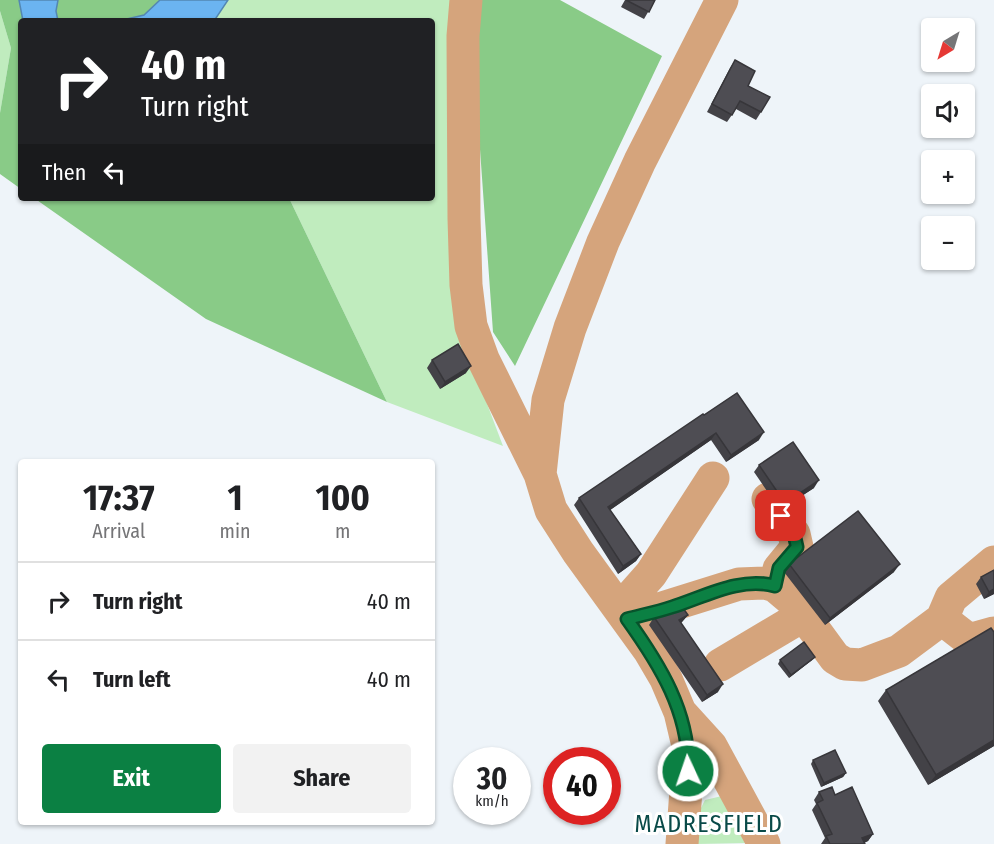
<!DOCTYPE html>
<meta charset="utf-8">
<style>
:root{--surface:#fff;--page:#f2f2f2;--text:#202124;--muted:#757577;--line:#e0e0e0;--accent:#0b8043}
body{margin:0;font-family:"Fira Sans Condensed",sans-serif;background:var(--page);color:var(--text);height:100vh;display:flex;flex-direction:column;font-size:22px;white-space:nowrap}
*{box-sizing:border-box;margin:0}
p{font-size:20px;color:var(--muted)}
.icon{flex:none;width:33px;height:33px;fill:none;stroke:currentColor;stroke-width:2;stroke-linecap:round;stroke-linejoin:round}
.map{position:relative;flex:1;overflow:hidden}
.details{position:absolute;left:18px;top:459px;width:417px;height:366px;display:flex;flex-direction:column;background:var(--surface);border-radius:6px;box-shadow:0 2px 4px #0004}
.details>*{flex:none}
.banner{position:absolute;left:18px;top:18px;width:417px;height:183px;border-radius:6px;box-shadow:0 2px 4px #0004;background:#202124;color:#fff;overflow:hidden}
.needle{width:39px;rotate:218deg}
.controls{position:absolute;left:921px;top:18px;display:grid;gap:12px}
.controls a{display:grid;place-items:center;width:54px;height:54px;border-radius:6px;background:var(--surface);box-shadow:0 2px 4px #0004;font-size:30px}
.speed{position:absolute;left:453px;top:747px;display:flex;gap:12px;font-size:30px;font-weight:700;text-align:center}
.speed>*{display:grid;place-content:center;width:78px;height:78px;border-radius:50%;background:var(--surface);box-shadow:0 2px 4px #0004;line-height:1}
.speed small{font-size:15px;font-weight:400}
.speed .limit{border:9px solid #d22;background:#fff;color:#111}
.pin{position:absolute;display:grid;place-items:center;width:51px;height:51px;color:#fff;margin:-26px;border-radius:12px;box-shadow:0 3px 9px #0006}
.me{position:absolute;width:66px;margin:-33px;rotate:357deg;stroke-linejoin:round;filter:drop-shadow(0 0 4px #0008)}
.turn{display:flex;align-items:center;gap:21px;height:126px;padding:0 24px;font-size:27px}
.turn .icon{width:78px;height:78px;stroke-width:2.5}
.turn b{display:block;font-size:42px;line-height:51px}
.then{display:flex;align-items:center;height:57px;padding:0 24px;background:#0003;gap:12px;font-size:22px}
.eta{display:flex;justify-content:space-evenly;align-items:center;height:102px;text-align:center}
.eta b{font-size:36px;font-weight:700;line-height:42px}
.primary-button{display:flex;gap:12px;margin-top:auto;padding:12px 24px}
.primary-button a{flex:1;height:69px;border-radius:6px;background:var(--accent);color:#fff;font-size:24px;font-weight:700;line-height:69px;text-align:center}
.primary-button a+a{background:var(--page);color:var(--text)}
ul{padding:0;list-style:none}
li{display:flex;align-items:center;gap:18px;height:78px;padding:0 24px;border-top:2px solid var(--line)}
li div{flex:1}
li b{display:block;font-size:22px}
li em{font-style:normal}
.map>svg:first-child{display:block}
.green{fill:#c0ecbe}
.forest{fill:#89cb87}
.water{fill:#6bb4f1;stroke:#5387b2;stroke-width:1.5}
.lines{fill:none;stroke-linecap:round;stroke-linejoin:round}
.minor{stroke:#d5a47c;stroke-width:33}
.wall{fill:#434247}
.shaded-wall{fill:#37363a}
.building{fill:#4e4d53;stroke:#37363a;stroke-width:1.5}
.route-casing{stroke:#07532c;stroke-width:15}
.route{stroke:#0b8043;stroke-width:10}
.labels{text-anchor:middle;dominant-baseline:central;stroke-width:6;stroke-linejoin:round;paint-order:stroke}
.quarter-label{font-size:24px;letter-spacing:1.5px;fill:#094a48;stroke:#fff}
</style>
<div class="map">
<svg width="994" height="844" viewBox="0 0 994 844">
<rect width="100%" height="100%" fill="#eef4f9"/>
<!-- green -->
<path class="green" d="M 228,0 L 459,0 L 455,319 L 503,446 L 387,402 L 289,198 L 432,198 L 432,21 L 214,21 Z
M 0,11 L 11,48 L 0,113 Z
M 722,796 L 747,843 L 697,844 L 695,820 L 705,800 Z"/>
<!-- forest -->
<path class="forest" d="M 0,0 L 19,0 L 23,21 L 21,189 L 0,174 L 0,113 L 11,48 L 0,11 Z
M 58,0 L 160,0 L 144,15 L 118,21 L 58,21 L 56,11 Z
M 481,0 L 560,0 L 662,56 L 515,366 L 493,332 L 474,65 Z
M 34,198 L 289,198 L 387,402 L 206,319 Z"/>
<!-- water -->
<path class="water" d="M 19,0 L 58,0 L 56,11 L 58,21 L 23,21 Z
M 160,0 L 228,0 L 214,21 L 118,21 L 144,15 Z"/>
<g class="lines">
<!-- minor -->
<path class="minor" d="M 466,0 L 463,36 L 464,218 L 466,285 L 471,326 L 483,359 L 540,474 L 551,510 L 578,552 L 649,650 L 666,679 L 680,712 L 689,750 L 682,844
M 540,474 L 548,400 L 570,328 L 603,242 L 640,161 L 722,0
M 768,499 L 794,534 L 797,547 L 779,569 L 775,586
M 620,609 L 651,574 L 713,478
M 627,619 L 739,584 L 765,583 L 775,586 L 794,602 L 835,658 L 845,664 L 862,665 L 899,651 L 942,619 L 951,598 L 994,562
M 942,619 L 969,640 L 994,633
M 720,665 L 804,615
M 681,713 L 711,746 L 764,844"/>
</g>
<!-- wall -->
<path class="wall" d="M 625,0 L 655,0 L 644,19 L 621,7 Z
M 735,60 L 761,112 L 756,120 L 736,109 L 727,122 L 707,112 L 730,68 Z
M 432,360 L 466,373 L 440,389 L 427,368 Z
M 704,415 L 759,440 L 726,462 L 711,440 L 610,510 L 641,554 L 636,561 L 618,574 L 574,505 L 579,498 Z
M 759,465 L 814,488 L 780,510 L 754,472 Z
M 789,564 L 894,572 L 825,625 L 784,572 Z
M 994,570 L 994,594 L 984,599 L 976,584 L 981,577 Z
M 688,615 L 681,623 L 718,692 L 702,702 L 649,625 L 654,617 Z
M 994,632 L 994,746 L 928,785 L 878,701 L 886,690 Z
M 780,660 L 812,660 L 789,678 L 778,664 Z
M 813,760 L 846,773 L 843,777 L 821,787 L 811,764 Z
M 819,792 L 835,795 L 873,834 L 868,841 L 864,843 L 865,844 L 821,844 L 825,838 L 812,810 L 816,804 L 814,800 Z"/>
<!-- shaded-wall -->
<path class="shaded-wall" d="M 471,366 L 466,373 L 440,389 L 445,382 Z
M 764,432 L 759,440 L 726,462 L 731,455 Z
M 716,433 L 711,440 L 603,515 L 608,507 Z
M 819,480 L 814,488 L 780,510 L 785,503 Z
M 641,554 L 636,561 L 618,574 L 623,566 Z
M 900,564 L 894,572 L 825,625 L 830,618 Z
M 994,589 L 994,594 L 984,599 L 989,592 Z
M 688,615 L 682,622 L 674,628 L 679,620 Z
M 815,657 L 812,660 L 789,678 L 791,675 Z
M 723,684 L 718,692 L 702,702 L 707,695 Z
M 994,740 L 994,746 L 928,785 L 936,775 Z
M 846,773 L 843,777 L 821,787 L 824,783 Z
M 873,834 L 868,841 L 861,844 L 862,838 Z"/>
<!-- building -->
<path class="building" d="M 626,0 L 655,0 L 649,12 Z
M 735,60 L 755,71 L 748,86 L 770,97 L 761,112 L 740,101 L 732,115 L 712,104 Z
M 458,344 L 471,366 L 445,382 L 432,360 Z
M 737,393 L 764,432 L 731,455 L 716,433 L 608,507 L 641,554 L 623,566 L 579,498 L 703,414 L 704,415 Z
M 793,442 L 819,480 L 785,503 L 759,465 Z
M 858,511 L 900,564 L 830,618 L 789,564 Z
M 994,570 L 994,589 L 989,592 L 981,577 Z
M 678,601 L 688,615 L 679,620 L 723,684 L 707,695 L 654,617 Z
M 991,628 L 994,632 L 994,740 L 936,775 L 886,690 Z
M 804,642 L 815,657 L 791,675 L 780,660 Z
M 835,750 L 846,773 L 824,783 L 813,760 Z
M 832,787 L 835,795 L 852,787 L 873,834 L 862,838 L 865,844 L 830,844 L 826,836 L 832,834 L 817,803 L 823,800 L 819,792 Z"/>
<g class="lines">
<!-- route casing -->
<g class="route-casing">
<path id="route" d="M 688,771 C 690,713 660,665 627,619 C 642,615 657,612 672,607 C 704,597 741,576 775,586 L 779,568 L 797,547 L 794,534 L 781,516"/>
</g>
<!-- route -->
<use href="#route" class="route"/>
</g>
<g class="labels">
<!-- quarter labels -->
<g class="quarter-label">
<text x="709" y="824">MADRESFIELD</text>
</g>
</g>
</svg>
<div class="controls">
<a><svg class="needle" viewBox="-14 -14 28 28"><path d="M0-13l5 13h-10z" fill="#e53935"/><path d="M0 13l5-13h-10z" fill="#757577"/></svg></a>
<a><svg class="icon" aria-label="sound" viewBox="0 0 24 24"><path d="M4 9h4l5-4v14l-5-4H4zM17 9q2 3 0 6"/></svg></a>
<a>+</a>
<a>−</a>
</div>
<div class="speed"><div>30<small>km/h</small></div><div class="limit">40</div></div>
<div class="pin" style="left:781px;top:516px;background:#d93025"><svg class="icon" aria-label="arrive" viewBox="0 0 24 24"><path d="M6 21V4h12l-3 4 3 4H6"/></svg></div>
<svg class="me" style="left:688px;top:771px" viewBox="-20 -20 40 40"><circle r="17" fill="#0b8043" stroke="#fff" stroke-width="3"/><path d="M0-11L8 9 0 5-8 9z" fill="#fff"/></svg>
<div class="banner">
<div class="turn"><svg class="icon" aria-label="right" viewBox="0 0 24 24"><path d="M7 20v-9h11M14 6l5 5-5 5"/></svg><div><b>40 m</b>Turn right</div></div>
<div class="then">Then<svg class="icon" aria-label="left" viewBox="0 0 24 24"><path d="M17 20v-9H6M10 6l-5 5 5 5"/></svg></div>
</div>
<section class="details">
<div class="eta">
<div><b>17:37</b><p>Arrival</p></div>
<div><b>1</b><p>min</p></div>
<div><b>100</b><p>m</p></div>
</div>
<ul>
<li><svg class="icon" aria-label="right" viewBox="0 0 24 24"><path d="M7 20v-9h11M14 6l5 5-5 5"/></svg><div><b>Turn right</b></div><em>40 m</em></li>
<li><svg class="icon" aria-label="left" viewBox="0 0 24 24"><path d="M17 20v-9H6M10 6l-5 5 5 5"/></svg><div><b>Turn left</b></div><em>40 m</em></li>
</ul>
<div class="primary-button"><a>Exit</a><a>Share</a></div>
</section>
</div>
